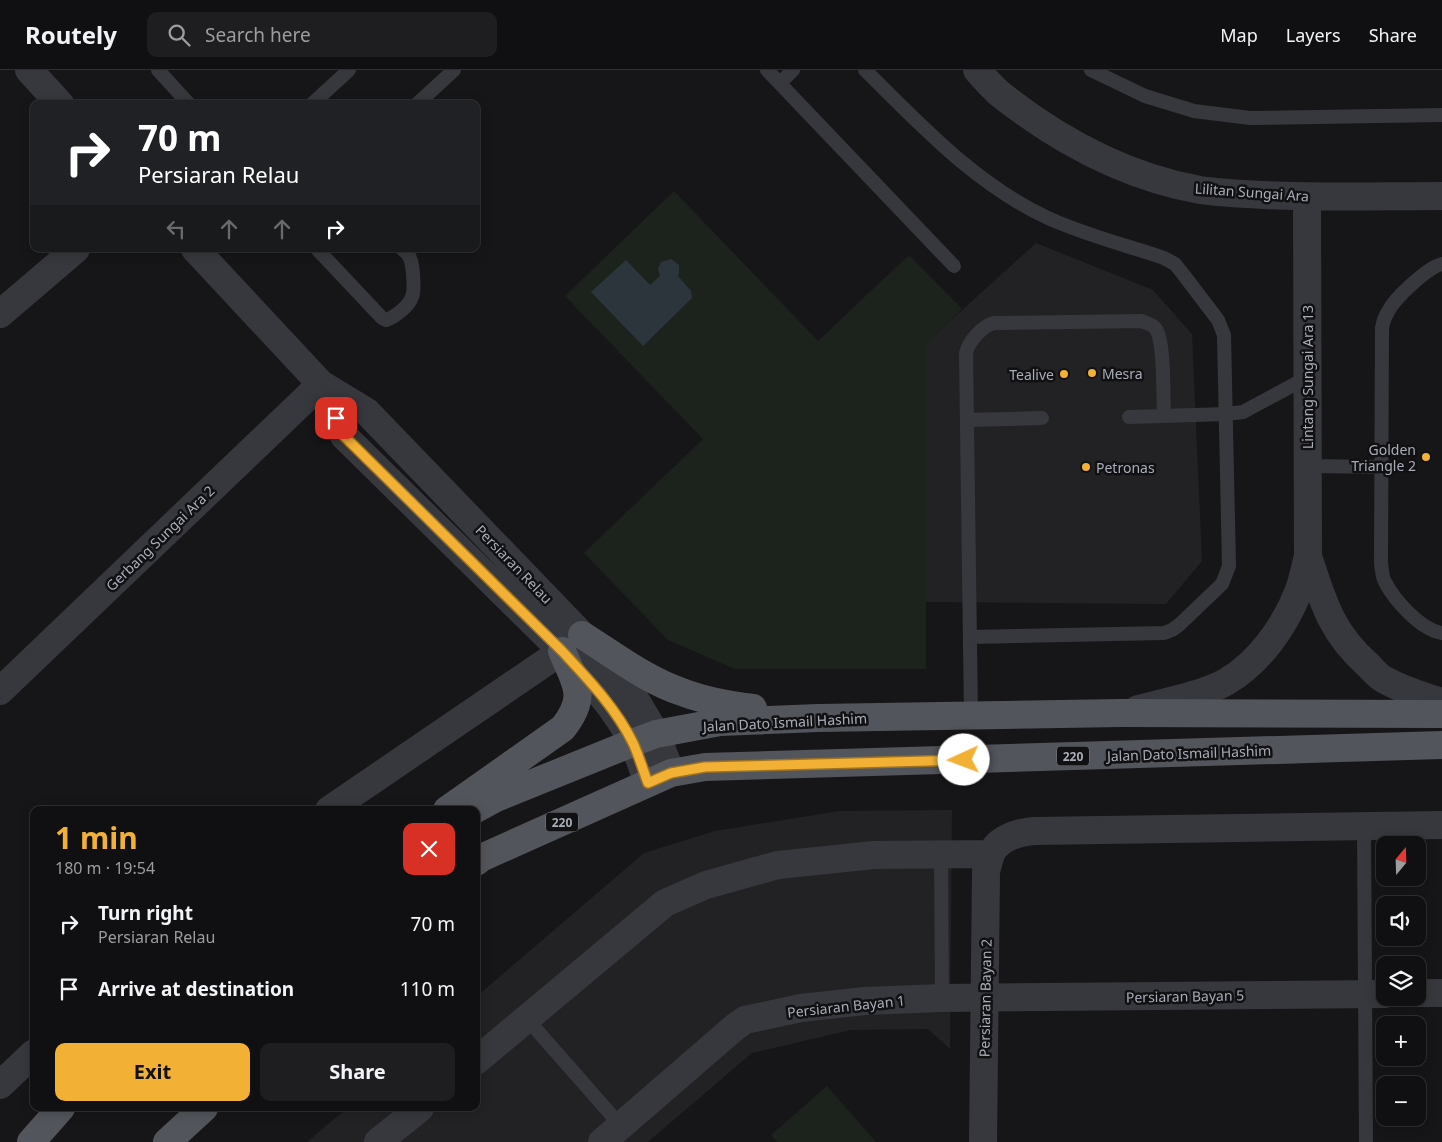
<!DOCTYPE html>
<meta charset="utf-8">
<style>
:root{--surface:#101012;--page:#1e1e20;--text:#f1f3f6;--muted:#9c9d9f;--line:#303032;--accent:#f2b134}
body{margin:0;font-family:"Noto Sans",sans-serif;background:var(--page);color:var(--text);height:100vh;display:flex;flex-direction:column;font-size:19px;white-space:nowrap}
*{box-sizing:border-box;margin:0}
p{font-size:16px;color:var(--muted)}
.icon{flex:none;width:28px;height:28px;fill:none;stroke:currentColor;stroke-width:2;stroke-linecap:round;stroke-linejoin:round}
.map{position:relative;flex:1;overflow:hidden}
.panel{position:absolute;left:30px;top:736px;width:450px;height:305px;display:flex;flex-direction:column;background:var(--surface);border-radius:10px;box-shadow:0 2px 12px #0003,0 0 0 1px var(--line)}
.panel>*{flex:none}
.hud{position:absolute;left:30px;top:30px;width:450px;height:152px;border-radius:10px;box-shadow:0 2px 12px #0003,0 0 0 1px var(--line);background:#202124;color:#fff;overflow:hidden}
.needle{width:32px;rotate:19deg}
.tools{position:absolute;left:1376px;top:766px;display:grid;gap:10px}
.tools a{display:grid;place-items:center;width:50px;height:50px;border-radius:10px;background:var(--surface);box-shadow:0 2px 12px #0003,0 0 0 1px var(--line);font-size:25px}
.pin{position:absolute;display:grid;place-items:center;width:42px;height:42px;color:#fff;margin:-21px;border-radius:10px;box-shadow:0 2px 8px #0006}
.me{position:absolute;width:55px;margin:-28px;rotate:268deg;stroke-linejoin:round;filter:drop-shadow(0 0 4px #0008)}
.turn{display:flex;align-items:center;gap:18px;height:105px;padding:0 25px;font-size:22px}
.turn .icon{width:65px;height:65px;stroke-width:2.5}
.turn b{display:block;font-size:35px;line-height:42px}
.lanes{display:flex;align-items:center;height:48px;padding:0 25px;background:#0003;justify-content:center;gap:25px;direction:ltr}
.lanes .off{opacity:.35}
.round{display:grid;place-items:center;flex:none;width:52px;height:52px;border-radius:10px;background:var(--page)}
.head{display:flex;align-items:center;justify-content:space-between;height:85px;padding:0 25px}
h1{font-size:30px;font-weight:700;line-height:38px;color:var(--accent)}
.button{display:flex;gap:10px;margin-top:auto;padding:10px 25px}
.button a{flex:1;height:58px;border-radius:10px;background:var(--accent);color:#111;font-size:20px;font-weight:700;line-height:58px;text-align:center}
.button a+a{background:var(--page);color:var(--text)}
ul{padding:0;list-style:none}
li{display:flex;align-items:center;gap:15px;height:65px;padding:0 25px}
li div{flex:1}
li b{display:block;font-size:19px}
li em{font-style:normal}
header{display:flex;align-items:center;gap:30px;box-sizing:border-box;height:70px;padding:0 25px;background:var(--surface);border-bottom:1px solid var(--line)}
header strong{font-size:24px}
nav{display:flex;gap:28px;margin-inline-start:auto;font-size:18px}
.search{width:350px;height:45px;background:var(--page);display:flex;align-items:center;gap:12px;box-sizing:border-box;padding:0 18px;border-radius:10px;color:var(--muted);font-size:19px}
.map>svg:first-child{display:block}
.built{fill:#222225}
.green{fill:#1c231d}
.water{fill:#2c353c}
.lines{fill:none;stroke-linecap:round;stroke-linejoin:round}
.service{stroke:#37383d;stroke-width:14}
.minor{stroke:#37383d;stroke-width:28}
.primary{stroke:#53555c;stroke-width:28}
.route-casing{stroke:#9d7322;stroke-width:12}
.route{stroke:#f2b134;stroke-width:9}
.poi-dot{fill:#f2b134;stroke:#111113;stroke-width:2}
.labels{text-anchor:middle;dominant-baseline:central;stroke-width:5;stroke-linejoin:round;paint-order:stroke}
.shield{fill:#111113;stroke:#7b7e86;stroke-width:1}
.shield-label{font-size:12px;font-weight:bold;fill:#a8adb8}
.street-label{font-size:14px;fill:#a8adb8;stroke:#111113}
.poi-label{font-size:14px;fill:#a8adb8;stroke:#111113;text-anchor:start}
</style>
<header>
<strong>Routely</strong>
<div class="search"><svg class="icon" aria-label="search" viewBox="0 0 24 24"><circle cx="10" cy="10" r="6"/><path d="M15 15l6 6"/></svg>Search here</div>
<nav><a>Map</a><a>Layers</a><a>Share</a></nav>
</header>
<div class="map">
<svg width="1442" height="1072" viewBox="0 0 1442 1072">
<rect width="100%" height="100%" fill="#161618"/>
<!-- built -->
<path class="built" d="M 1036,173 L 1153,220 L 1192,264 L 1202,491 L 1166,534 L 926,532 L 926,273 Z
M 952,740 L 950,979 L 928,959 L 851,960 L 752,983 L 648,1072 L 307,1072 L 347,1038 L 476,1038 L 476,927 L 644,783 L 715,761 L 839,741 Z"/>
<!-- green -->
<path class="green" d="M 674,121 L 818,271 L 909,185 L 962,239 L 926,274 L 926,599 L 735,599 L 668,570 L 584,483 L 703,369 L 565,226 Z
M 827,1016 L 876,1072 L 777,1072 L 771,1065 Z"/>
<!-- water -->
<path class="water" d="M 671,189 L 679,195 L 679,203 L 678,206 L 691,221 L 692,228 L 643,276 L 591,222 L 626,190 L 650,215 L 660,206 L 658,199 L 661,192 Z"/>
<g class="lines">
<!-- service -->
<path class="service" d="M 158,0 L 189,34
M 767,0 L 954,196
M 865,0 C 922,56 975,114 1048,148 C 1085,165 1126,175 1164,188 L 1175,194 L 1183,204 L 1218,250 L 1224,265 L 1229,496 L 1222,514 L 1179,555 L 1172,560 L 1164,563 L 970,567
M 1091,0 L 1145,26 L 1194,41 L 1250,48 L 1442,45
M 780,13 L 793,0
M 312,34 L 349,0
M 417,34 L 454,0
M 317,179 L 382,248 L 386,250 C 395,247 409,236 412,227 C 415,220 413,195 410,188 C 408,184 405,181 402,179
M 1442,194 C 1428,197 1396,227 1389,240 C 1385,246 1383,252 1382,258 L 1381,493 C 1382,499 1382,507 1385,512 C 1395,531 1421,560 1442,563
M 1129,347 L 1226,344 L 1243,342 L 1308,307
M 967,350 L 1042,348
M 1308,396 L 1381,397
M 971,646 L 966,283 C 969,271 982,256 994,253 L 1141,251 C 1146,253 1152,254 1155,258 C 1165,268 1163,329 1164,346
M 1364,756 L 1366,1072
M 941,784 L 942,928
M 527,949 L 621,1056"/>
<!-- minor -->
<path class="minor" d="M 29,0 L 60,34
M 977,0 C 984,8 992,17 1000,24 C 1058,70 1127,107 1200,120 C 1221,123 1243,124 1264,125 C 1323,128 1383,126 1442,126
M 195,179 L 321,314 L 367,342 L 582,565 L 629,619 L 656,664 L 671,703
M 0,244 L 76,179
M 321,314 L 344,366 L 562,581 C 588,609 616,638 633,673 C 639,686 643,700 648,713
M 1308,486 C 1323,532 1331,562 1368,595 C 1373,600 1378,607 1385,610 C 1403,620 1422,626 1442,632
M 0,621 L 321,314
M 1138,639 C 1165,632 1202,625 1226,612 C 1260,592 1285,556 1299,520 C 1303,509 1305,497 1308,486 L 1307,127
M 329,740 L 562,581
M 1418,923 L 1442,923
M 476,991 L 665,833 L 706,815 L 778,795 L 874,785 L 991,784
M 0,1015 L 34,983
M 378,1072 L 420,1038
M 602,1072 L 735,957 L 745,950 L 801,938 L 865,931 L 942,928 L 1385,924
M 983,1072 L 986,802 C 988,795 989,788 992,782 C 1000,767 1020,762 1035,761 L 1442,755"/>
<!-- primary -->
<path class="primary" d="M 582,565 C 614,585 646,610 682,622 C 705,631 729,635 753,638
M 447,740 L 563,658 C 588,626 576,615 562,581
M 474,740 L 496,728 L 632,673 L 656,664 L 720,652 L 818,648 L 1121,643 L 1442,644
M 476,792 L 481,788 L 671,703 L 705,697 L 1442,675
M 31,1072 L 61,1038
M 167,1072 L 204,1038"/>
</g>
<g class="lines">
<!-- route casing -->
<g class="route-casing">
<path id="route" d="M 336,348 L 344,366 L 562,581 C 588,609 616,638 633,673 C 639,686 643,700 648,713 L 671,703 L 705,697 L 964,690"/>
</g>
<!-- route -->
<use href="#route" class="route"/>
</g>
<!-- markers -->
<g class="poi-dot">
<circle cx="1092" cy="303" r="5"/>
<circle cx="1064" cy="304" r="5"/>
<circle cx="1426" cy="387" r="5"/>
<circle cx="1086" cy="397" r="5"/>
</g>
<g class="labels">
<!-- shield labels -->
<g class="shield">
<rect x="1057" y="676.5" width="32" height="19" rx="4"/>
<rect x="546" y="742.5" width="32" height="19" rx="4"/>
</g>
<g class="shield-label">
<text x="1073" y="686">220</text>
<text x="562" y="752">220</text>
</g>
<!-- street labels -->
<g class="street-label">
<text transform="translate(1252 122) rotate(4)">Lilitan Sungai Ara</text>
<text transform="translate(1307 307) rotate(-90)">Lintang Sungai Ara 13</text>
<text transform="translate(160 468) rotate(-44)">Gerbang Sungai Ara 2</text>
<text transform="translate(514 494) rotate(46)">Persiaran Relau</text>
<text transform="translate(785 652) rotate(-3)">Jalan Dato Ismail Hashim</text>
<text transform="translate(1189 683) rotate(-2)">Jalan Dato Ismail Hashim</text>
<text transform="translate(1185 926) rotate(-1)">Persiaran Bayan 5</text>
<text transform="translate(985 928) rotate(-89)">Persiaran Bayan 2</text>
<text transform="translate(846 936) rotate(-6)">Persiaran Bayan 1</text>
</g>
<!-- poi labels -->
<g class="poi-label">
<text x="1102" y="303">Mesra</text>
<text x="1054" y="304" text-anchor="end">Tealive</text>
<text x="1416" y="379" text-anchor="end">Golden<tspan x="1416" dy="16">Triangle 2</tspan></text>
<text x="1096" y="397">Petronas</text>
</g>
</g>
</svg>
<div class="tools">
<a><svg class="needle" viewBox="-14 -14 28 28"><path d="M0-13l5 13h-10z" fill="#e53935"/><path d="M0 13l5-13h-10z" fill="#9c9d9f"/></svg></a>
<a><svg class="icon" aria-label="sound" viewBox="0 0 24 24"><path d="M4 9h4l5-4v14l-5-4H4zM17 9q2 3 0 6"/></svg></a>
<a><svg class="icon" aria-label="layers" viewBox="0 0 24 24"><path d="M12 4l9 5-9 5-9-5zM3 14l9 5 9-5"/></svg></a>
<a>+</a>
<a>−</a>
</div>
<div class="pin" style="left:336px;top:348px;background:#d93025"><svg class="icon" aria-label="arrive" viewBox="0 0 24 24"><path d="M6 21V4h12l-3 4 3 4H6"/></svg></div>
<svg class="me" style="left:964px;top:690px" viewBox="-20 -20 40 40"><circle r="19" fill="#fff"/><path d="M0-13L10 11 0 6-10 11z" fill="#f2b134"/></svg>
<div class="hud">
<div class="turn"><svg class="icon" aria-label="right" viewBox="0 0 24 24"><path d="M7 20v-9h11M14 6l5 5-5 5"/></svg><div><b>70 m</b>Persiaran Relau</div></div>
<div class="lanes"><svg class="icon off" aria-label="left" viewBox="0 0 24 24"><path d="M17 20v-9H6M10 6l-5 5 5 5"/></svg><svg class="icon off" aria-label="ahead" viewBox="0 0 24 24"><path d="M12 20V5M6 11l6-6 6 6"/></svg><svg class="icon off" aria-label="ahead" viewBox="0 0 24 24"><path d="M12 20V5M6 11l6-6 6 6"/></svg><svg class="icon" aria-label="right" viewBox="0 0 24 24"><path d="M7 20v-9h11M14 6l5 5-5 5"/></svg></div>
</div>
<section class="panel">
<div class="head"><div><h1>1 min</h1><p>180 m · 19:54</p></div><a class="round" style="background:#d93025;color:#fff"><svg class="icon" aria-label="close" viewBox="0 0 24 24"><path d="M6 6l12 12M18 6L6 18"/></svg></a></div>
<ul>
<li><svg class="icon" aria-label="right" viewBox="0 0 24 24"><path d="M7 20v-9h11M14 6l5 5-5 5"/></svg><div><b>Turn right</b><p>Persiaran Relau</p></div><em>70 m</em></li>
<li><svg class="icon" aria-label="arrive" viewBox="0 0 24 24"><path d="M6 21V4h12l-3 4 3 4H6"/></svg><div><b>Arrive at destination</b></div><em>110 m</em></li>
</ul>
<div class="button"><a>Exit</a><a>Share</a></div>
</section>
</div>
